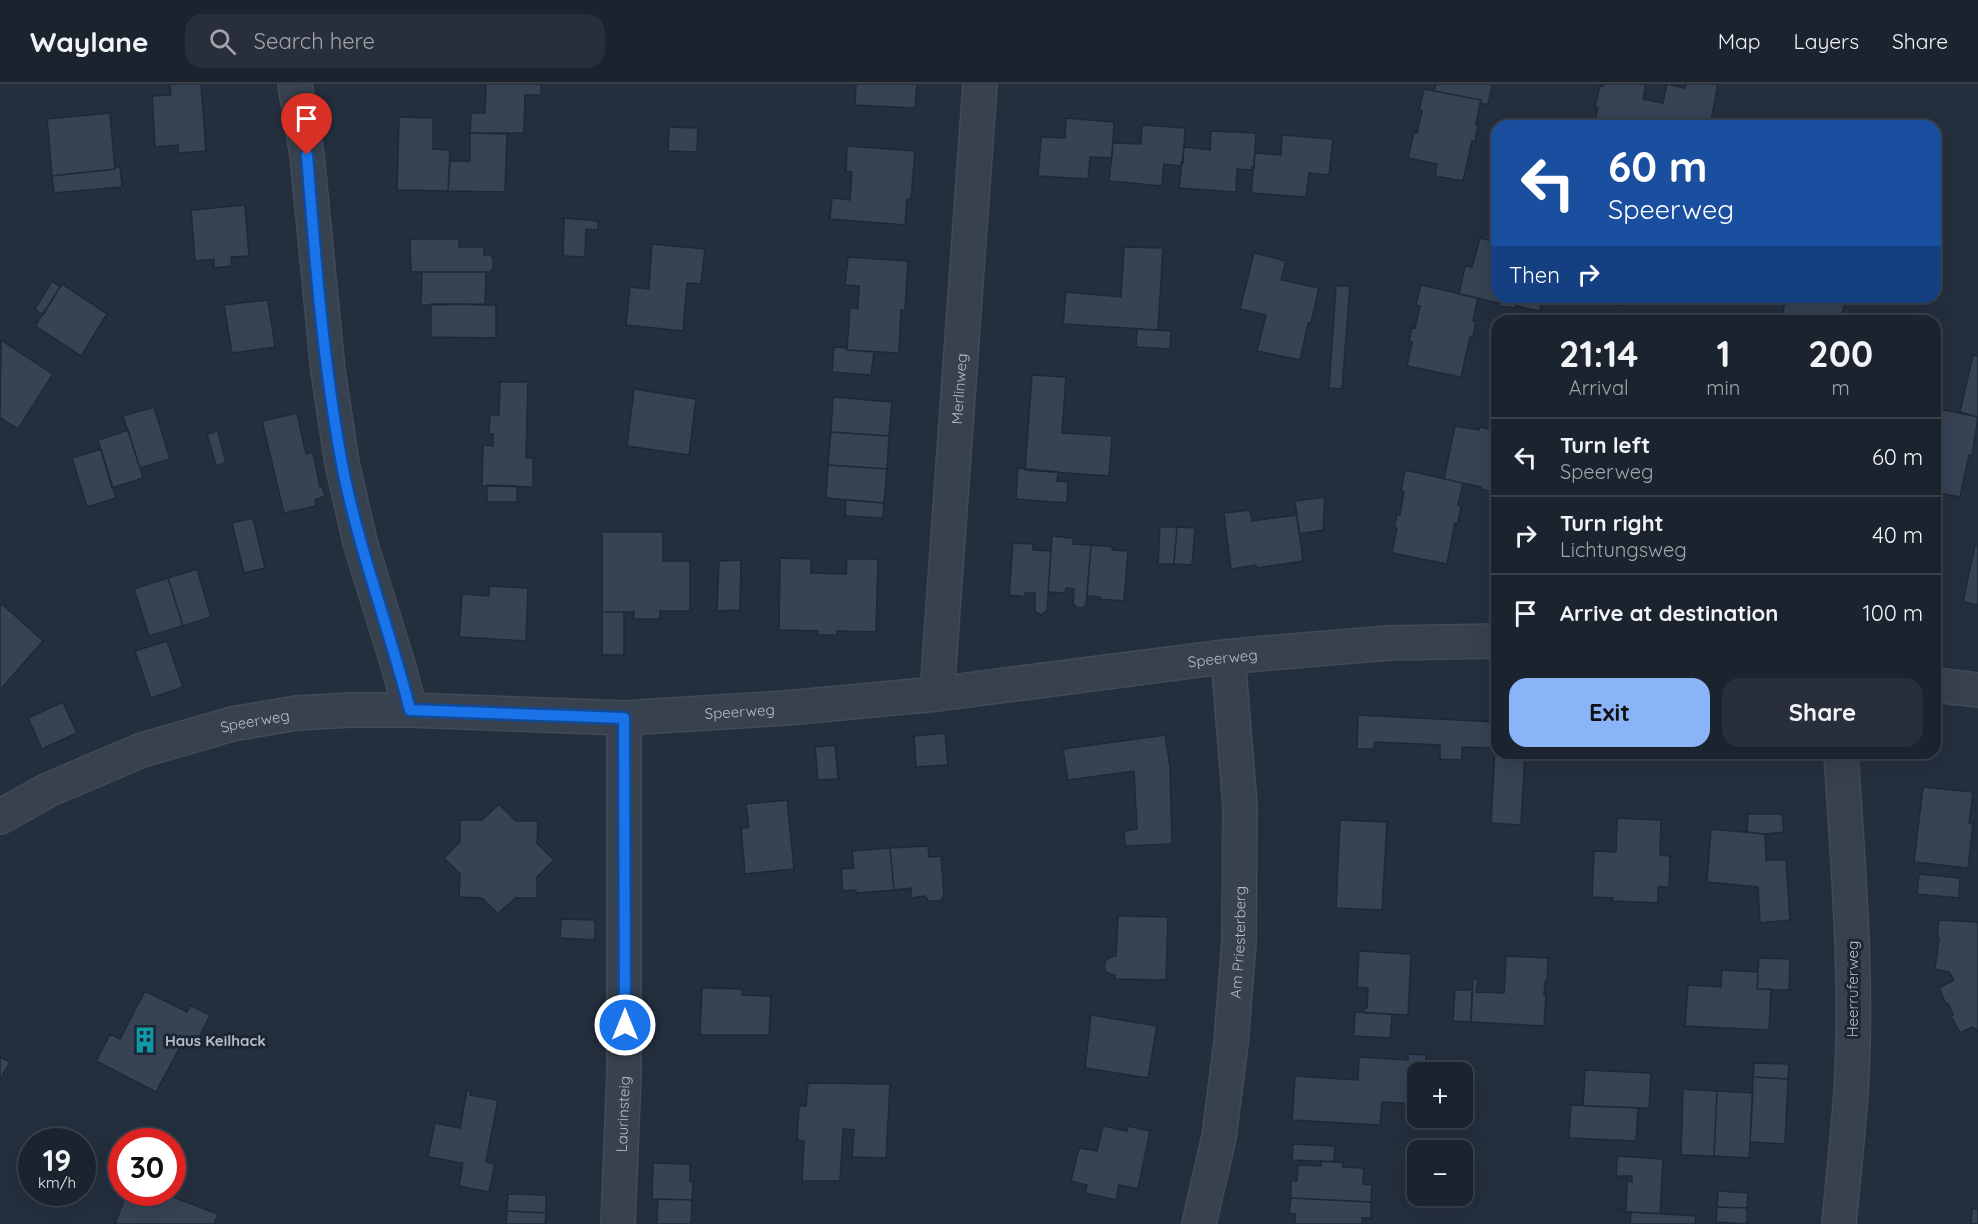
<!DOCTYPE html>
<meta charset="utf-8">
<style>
:root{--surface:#1b232e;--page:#282f3a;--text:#f1f3f6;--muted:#a0a4aa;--line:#39404a;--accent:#8ab4f8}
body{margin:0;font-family:Quicksand,sans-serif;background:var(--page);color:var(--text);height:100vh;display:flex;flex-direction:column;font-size:22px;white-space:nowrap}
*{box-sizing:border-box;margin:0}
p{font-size:20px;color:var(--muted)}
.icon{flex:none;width:33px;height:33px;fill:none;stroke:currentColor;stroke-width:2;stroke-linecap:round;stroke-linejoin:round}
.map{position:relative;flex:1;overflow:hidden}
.drawer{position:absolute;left:1491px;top:231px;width:450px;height:444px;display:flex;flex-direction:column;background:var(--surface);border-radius:18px;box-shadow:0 6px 24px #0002,0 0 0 2px var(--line)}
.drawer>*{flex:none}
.banner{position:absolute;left:1491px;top:36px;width:450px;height:183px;border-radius:18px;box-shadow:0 6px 24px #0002,0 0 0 2px var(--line);background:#1a4fa0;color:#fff;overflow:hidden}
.tools{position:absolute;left:1407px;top:978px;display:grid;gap:12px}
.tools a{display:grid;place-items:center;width:66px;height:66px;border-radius:12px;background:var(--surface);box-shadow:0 6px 24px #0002,0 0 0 2px var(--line);font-size:30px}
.speed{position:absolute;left:18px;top:1044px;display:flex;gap:12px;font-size:30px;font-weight:700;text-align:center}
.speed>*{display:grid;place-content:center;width:78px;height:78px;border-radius:50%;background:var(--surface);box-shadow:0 6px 24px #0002,0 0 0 2px var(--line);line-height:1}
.speed small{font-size:15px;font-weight:400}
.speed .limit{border:9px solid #d22;background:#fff;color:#111}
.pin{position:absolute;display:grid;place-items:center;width:51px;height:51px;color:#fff;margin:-62px -26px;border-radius:50% 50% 50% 0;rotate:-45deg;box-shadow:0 0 6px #0007}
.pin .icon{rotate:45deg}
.me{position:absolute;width:66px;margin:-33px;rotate:0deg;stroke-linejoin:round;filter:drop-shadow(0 0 4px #0008)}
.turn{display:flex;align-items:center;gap:21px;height:126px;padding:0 18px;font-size:27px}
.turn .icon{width:78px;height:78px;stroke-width:2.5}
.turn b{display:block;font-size:42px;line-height:51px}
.then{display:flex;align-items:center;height:57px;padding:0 18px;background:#0003;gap:12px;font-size:22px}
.eta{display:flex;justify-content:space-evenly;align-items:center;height:102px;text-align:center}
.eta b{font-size:36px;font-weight:700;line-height:42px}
.cta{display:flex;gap:12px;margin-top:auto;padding:12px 18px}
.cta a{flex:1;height:69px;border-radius:18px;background:var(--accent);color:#111;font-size:24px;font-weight:700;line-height:69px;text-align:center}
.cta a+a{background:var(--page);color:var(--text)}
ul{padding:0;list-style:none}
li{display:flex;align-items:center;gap:18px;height:78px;padding:0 18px;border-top:2px solid var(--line)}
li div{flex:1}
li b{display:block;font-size:22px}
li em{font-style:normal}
header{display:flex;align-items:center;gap:36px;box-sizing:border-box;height:84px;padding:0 30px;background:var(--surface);border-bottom:2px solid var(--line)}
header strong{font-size:28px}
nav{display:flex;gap:33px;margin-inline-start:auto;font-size:21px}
.search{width:420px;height:54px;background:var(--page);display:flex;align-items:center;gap:15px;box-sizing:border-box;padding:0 21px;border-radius:18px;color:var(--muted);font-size:22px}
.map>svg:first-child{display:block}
.building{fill:#364354;stroke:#1f2835;stroke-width:1.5}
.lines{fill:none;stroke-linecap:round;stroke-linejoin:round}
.minor-casing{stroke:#414a57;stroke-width:36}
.minor{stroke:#38414e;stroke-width:33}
.route-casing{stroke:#114b97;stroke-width:15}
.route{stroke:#1a73e8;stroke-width:10}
.labels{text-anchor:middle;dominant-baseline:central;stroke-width:6;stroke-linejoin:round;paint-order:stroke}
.street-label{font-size:15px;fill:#b4bcc9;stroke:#1d2633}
.poi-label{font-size:15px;font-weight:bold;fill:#b4bcc9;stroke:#1d2633;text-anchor:start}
</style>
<header>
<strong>Waylane</strong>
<div class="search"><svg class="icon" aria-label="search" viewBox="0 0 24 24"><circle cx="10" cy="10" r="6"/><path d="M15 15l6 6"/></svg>Search here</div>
<nav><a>Map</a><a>Layers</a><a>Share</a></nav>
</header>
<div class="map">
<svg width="1978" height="1140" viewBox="0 0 1978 1140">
<rect width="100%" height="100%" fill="#242f3e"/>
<!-- building -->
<path class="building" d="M 170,0 L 201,0 L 206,67 L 178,69 L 178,61 L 155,63 L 152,12 L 171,11 Z
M 486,0 L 541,0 L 541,11 L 525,11 L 524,49 L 470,49 L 471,29 L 485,29 Z
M 856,0 L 917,0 L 915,24 L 855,21 Z
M 1436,0 L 1492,0 L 1488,21 L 1480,19 L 1481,16 L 1434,7 Z
M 1603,0 L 1646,0 L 1643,15 L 1663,19 L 1667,0 L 1685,4 L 1686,0 L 1718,0 L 1710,42 L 1594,42 L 1598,24 L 1595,23 L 1600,1 L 1603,2 Z
M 1424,5 L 1481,16 L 1476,40 L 1478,41 L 1475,58 L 1472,57 L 1463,97 L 1435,92 L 1437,80 L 1408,74 L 1414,48 L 1417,49 L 1422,27 L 1419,26 Z
M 110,29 L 115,85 L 52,92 L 47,35 Z
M 399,33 L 433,34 L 433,65 L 450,66 L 448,107 L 397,106 Z
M 1066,34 L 1114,38 L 1112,74 L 1090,73 L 1088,95 L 1038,92 L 1041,53 L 1065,54 Z
M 1142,41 L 1185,44 L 1183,79 L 1181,79 L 1181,82 L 1164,80 L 1162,102 L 1109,97 L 1113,59 L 1141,60 Z
M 669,43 L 698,44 L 697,68 L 668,67 Z
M 1211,47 L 1256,49 L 1254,84 L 1252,83 L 1252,86 L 1237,85 L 1236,108 L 1179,104 L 1184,63 L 1210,66 Z
M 470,49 L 507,50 L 505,108 L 448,107 L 450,77 L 470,77 Z
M 1282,51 L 1333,55 L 1329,91 L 1309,89 L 1306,113 L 1251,109 L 1255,69 L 1281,71 Z
M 847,62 L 915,67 L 911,115 L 907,115 L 905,141 L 830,135 L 832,114 L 850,116 L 852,88 L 846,87 Z
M 116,83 L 120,83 L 122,103 L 54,109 L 52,92 L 115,85 Z
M 245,121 L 249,172 L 231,173 L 232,182 L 214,184 L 214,175 L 195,177 L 191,126 Z
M 564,134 L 598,137 L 598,146 L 586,145 L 585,173 L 563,172 Z
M 1480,154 L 1497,158 L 1497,213 L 1542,213 L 1540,227 L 1516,222 L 1516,224 L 1499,222 L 1499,219 L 1459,210 L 1465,182 L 1472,183 Z
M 410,155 L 459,155 L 459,163 L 484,163 L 484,171 L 490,171 L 493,174 L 493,184 L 490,188 L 411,188 Z
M 652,160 L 705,165 L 701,200 L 687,199 L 683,247 L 626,241 L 630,203 L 649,205 Z
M 1124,163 L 1163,164 L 1158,246 L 1063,240 L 1066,208 L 1121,213 Z
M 1254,169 L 1286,177 L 1281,196 L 1319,204 L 1311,239 L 1308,239 L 1300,276 L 1257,267 L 1266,231 L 1240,225 Z
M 848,173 L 908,177 L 905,226 L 901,226 L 899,269 L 847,266 L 850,224 L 858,224 L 859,202 L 845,201 Z
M 422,188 L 486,188 L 485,220 L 421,221 Z
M 52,197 L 60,203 L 43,231 L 35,225 Z
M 62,200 L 107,230 L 81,272 L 35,242 Z
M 1421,201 L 1478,214 L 1473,237 L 1476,237 L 1473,253 L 1470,253 L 1461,293 L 1407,282 L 1412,258 L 1409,257 L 1412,243 L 1415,244 L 1420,222 L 1416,221 Z
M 1336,202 L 1350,202 L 1342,305 L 1329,304 Z
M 1583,213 L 1625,213 L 1623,221 Z
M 1786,213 L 1846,213 L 1842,231 L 1845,231 L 1844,237 L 1781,237 Z
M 268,216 L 275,263 L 232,269 L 224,221 Z
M 431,220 L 496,221 L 496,254 L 431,253 Z
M 1137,245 L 1171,247 L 1170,265 L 1136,263 Z
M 1,256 L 53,290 L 18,345 L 0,334 Z
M 834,263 L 847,264 L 847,266 L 874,268 L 871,291 L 832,288 Z
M 1973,271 L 1978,272 L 1978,333 L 1960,328 Z
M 1032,291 L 1066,293 L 1062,349 L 1112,352 L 1109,392 L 1025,386 Z
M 500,298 L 528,298 L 526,374 L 533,374 L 533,403 L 482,402 L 483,361 L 493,362 L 493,350 L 489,350 L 490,331 L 499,331 Z
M 634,305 L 696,315 L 689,371 L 627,362 Z
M 833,313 L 892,318 L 889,352 L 831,348 Z
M 154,323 L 170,375 L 140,384 L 123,332 Z
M 1935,324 L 1978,333 L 1972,372 L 1969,371 L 1960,413 L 1935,408 Z
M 297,329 L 306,370 L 313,368 L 320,403 L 322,402 L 325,412 L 315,416 L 316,422 L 284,429 L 262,337 Z
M 1455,342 L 1479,346 L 1480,343 L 1497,347 L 1497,409 L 1480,405 L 1481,403 L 1444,395 Z
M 128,346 L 143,394 L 112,404 L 98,356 Z
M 218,347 L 226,379 L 216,382 L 207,350 Z
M 831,348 L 889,352 L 887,385 L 828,381 Z
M 101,365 L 116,414 L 87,423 L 72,374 Z
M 828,381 L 887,385 L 884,419 L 826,414 Z
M 1018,384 L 1058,388 L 1057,397 L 1068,398 L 1067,419 L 1016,415 Z
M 1405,386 L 1463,399 L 1458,421 L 1461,422 L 1458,439 L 1455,439 L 1447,480 L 1392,469 L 1397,444 L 1394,444 L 1397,430 L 1400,431 L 1404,408 L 1401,407 Z
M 487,401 L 517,402 L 517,418 L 487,418 Z
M 1325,413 L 1323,446 L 1299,450 L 1295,417 Z
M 846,416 L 884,419 L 883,434 L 845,432 Z
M 1250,426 L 1252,437 L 1297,431 L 1303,477 L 1257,484 L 1256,481 L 1231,485 L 1224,429 Z
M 253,434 L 265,484 L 244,489 L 232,439 Z
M 1160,443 L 1177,443 L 1174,480 L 1158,480 Z
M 1177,443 L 1195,444 L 1192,481 L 1174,480 Z
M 602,448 L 663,448 L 663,477 L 690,477 L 690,527 L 660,527 L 660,535 L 634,535 L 634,528 L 602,528 Z
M 1052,452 L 1073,454 L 1073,460 L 1091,461 L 1086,521 L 1083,524 L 1078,524 L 1073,520 L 1074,505 L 1066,504 L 1065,509 L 1048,508 Z
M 1013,459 L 1033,460 L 1033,466 L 1051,467 L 1047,527 L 1041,531 L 1035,527 L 1035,509 L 1025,509 L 1025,513 L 1009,511 Z
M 1091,461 L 1113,463 L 1112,466 L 1128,467 L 1124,517 L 1099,515 L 1100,513 L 1087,512 Z
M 1975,461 L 1978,462 L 1978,521 L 1963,518 Z
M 780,474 L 811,475 L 811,489 L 846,490 L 847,475 L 878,475 L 876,548 L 837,547 L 837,551 L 818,551 L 818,547 L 779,546 Z
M 741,476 L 740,526 L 717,527 L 719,477 Z
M 197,485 L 211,533 L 183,542 L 168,494 Z
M 168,494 L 183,542 L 149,552 L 134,505 Z
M 489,502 L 528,504 L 526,557 L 459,553 L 462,510 L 489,512 Z
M 2,520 L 43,557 L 0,606 L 0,522 Z
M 602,528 L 624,528 L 624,571 L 602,571 Z
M 167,557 L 183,603 L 151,614 L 135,567 Z
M 63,618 L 77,649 L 42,665 L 28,634 Z
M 1358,631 L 1497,638 L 1497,669 L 1525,669 L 1521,741 L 1491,739 L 1495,664 L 1462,663 L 1462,676 L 1440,675 L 1440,661 L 1375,658 L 1374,665 L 1357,665 Z
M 945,649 L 948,681 L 916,683 L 914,652 Z
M 1165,651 L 1170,683 L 1172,760 L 1125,762 L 1124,747 L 1137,745 L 1134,687 L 1068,696 L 1063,665 Z
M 835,661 L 838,695 L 818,696 L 815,663 Z
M 1923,703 L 1973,708 L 1969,739 L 1973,739 L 1968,784 L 1914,778 Z
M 787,716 L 794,785 L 745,790 L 741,744 L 749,743 L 746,720 Z
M 499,720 L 516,737 L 538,737 L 537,759 L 554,776 L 537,793 L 537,814 L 515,814 L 498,830 L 482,814 L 459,813 L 460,790 L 444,774 L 460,758 L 460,736 L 482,736 Z
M 1748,730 L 1782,730 L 1784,748 L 1765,750 L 1747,748 Z
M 1617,734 L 1661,736 L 1660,771 L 1670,772 L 1669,803 L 1658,803 L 1658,819 L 1613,817 L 1613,814 L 1592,813 L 1594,767 L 1616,768 Z
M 1340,736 L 1387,738 L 1382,826 L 1336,824 Z
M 1711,745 L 1765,750 L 1766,776 L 1786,776 L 1790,836 L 1760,839 L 1758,803 L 1707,798 Z
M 928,762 L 929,773 L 941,772 L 944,811 L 941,817 L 929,817 L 925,812 L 911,814 L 911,804 L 894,806 L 890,764 Z
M 890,764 L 894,806 L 856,809 L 856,806 L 843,807 L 841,785 L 854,784 L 852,767 Z
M 1919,790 L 1960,794 L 1959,814 L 1917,810 Z
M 1118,832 L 1168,833 L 1166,896 L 1115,895 L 1115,891 L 1110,890 L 1105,887 L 1104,881 L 1106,876 L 1111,873 L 1116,872 Z
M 561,835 L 595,836 L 595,856 L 560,854 Z
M 1939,836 L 1978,838 L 1978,947 L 1972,943 L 1960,949 L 1951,932 L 1953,931 L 1948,919 L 1946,920 L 1939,904 L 1954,896 L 1949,888 L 1935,885 L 1939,854 L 1937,854 Z
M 1359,867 L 1411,870 L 1408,931 L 1364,929 L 1364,924 L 1367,924 L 1368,904 L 1357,903 Z
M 1506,872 L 1548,874 L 1547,897 L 1545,897 L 1544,911 L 1546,911 L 1544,942 L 1471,938 L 1473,895 L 1478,895 L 1476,908 L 1504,909 Z
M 1759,874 L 1790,875 L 1789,906 L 1757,905 Z
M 1722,886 L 1758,888 L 1757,905 L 1771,905 L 1769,946 L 1685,942 L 1688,901 L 1721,903 Z
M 702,904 L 742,905 L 742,911 L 771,912 L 769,951 L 700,951 Z
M 1455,906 L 1472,906 L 1471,938 L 1453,937 Z
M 145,907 L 187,928 L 190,921 L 210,931 L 197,958 L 186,952 L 156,1008 L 96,977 L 110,950 L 120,955 Z
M 1355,928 L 1392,930 L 1390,954 L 1354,952 Z
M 1091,931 L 1157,942 L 1148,994 L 1085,984 Z
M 1408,970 L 1426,971 L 1425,988 L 1418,988 L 1418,1020 L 1382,1018 L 1380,1041 L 1292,1036 L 1295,992 L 1358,996 L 1359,973 L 1408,976 Z
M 0,973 L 10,978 L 0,996 Z
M 1754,979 L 1789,980 L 1788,995 L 1753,993 Z
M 1585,986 L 1651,989 L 1649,1024 L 1583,1022 Z
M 1753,993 L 1788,995 L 1785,1060 L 1750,1058 Z
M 808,999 L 890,1000 L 886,1074 L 852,1073 L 854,1046 L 843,1045 L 840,1097 L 802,1097 L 804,1057 L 797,1056 L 799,1022 L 806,1022 Z
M 1683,1005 L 1717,1007 L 1714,1072 L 1681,1071 Z
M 467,1006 L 471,1007 L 470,1011 L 498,1016 L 486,1078 L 495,1080 L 489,1108 L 459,1102 L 463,1079 L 428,1073 L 435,1039 L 460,1044 Z
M 1717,1007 L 1753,1009 L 1749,1074 L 1714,1072 Z
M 1571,1021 L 1638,1024 L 1636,1057 L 1569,1054 Z
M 1103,1042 L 1127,1047 L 1128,1042 L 1150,1047 L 1138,1105 L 1119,1101 L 1116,1116 L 1085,1109 L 1087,1101 L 1071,1097 L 1079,1064 L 1097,1067 Z
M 1293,1060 L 1335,1062 L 1334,1078 L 1292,1076 Z
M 1617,1072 L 1663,1075 L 1660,1130 L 1615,1127 L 1615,1125 L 1626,1126 L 1627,1097 L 1632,1098 L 1632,1092 L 1617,1092 L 1616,1097 Z
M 1321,1077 L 1343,1078 L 1343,1083 L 1364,1084 L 1363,1100 L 1372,1101 L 1371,1118 L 1291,1114 L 1291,1097 L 1297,1097 L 1298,1081 L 1321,1082 Z
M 653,1079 L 690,1080 L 690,1098 L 693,1098 L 692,1116 L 652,1115 Z
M 1718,1107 L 1748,1109 L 1747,1124 L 1717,1123 Z
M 127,1108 L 160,1108 L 218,1130 L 214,1140 L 115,1140 Z
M 508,1110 L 546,1111 L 546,1129 L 507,1127 Z
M 1291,1114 L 1371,1118 L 1371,1134 L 1362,1134 L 1362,1140 L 1295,1140 L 1295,1130 L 1289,1130 Z
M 658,1115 L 692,1116 L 691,1140 L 657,1140 Z
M 1717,1123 L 1747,1124 L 1747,1140 L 1716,1138 Z
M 1972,1125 L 1978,1125 L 1978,1140 L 1971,1140 Z
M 507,1127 L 546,1129 L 545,1140 L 506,1140 Z
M 1631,1128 L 1696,1132 L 1695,1140 L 1630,1140 Z"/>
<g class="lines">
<!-- minor casing -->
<g class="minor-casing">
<g id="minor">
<path d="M 295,0 L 307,71 L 328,287 L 342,379 L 360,458 L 399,584 L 410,626"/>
<path d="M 1935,601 L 1978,606"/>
<path id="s1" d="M 937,610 L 980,0"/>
<path id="s2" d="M 0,733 L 48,706 L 142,666 L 232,640 L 297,629 L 351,626 L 410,626 L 624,634 L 786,624 L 937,610 L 1215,574 L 1268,569 L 1389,559 L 1497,557"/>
<path id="s3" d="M 618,1140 L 624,988 L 624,634"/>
<path id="s4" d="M 1199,1140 L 1219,1053 L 1231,959 L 1239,858 L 1240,722 L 1228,573"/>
<path d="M 1839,1140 C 1843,1096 1848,1052 1851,1008 C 1858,895 1848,781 1841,669"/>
</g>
</g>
<!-- minor -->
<use href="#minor" class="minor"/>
</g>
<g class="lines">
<!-- route casing -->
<g class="route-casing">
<path id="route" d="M 307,71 C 315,173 323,279 342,380 C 358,464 389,543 410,626 L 624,634 L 625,941"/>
</g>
<!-- route -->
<use href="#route" class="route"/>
</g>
<!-- icons -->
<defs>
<g id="building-bare" transform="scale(2.07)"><path d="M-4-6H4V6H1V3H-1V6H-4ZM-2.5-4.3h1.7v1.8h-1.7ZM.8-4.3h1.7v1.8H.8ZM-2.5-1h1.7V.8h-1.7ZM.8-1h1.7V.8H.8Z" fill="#0f9aa8" stroke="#1d2633" stroke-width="2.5" paint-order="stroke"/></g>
</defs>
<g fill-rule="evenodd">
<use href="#building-bare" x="145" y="956"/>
</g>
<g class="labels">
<!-- street labels -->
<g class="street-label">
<text stroke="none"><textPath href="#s1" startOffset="306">Merlinweg</textPath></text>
<text stroke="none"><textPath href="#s2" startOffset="1246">Speerweg</textPath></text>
<text stroke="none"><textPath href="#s2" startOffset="760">Speerweg</textPath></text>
<text stroke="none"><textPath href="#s2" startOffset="274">Speerweg</textPath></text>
<text stroke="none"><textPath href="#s4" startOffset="285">Am Priesterberg</textPath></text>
<text transform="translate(1852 905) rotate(-90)">Heerruferweg</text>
<text stroke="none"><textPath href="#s3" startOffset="110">Laurinsteig</textPath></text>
</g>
<!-- poi labels -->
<g class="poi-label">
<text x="165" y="956">Haus Keilhack</text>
</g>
</g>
</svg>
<div class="tools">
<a>+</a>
<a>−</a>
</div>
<div class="speed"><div>19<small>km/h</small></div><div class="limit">30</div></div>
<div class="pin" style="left:307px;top:71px;background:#d93025"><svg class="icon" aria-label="arrive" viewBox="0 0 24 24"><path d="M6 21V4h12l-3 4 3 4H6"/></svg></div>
<svg class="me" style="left:625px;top:941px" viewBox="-20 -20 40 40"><circle r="17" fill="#1a73e8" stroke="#fff" stroke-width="3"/><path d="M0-11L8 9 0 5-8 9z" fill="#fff"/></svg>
<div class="banner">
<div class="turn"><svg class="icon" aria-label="left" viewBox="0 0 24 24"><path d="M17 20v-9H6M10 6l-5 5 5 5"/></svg><div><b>60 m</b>Speerweg</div></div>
<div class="then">Then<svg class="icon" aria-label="right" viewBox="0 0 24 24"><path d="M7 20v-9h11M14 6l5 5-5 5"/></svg></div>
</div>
<section class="drawer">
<div class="eta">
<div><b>21:14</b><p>Arrival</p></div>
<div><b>1</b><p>min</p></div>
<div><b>200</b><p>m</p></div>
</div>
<ul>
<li><svg class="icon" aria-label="left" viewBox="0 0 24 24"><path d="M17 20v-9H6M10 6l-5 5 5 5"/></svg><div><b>Turn left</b><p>Speerweg</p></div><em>60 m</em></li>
<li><svg class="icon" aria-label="right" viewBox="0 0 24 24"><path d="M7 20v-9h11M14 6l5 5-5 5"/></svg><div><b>Turn right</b><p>Lichtungsweg</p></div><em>40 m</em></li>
<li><svg class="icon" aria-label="arrive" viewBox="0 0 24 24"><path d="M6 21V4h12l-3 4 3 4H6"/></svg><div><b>Arrive at destination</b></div><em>100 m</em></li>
</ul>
<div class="cta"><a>Exit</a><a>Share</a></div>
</section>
</div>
